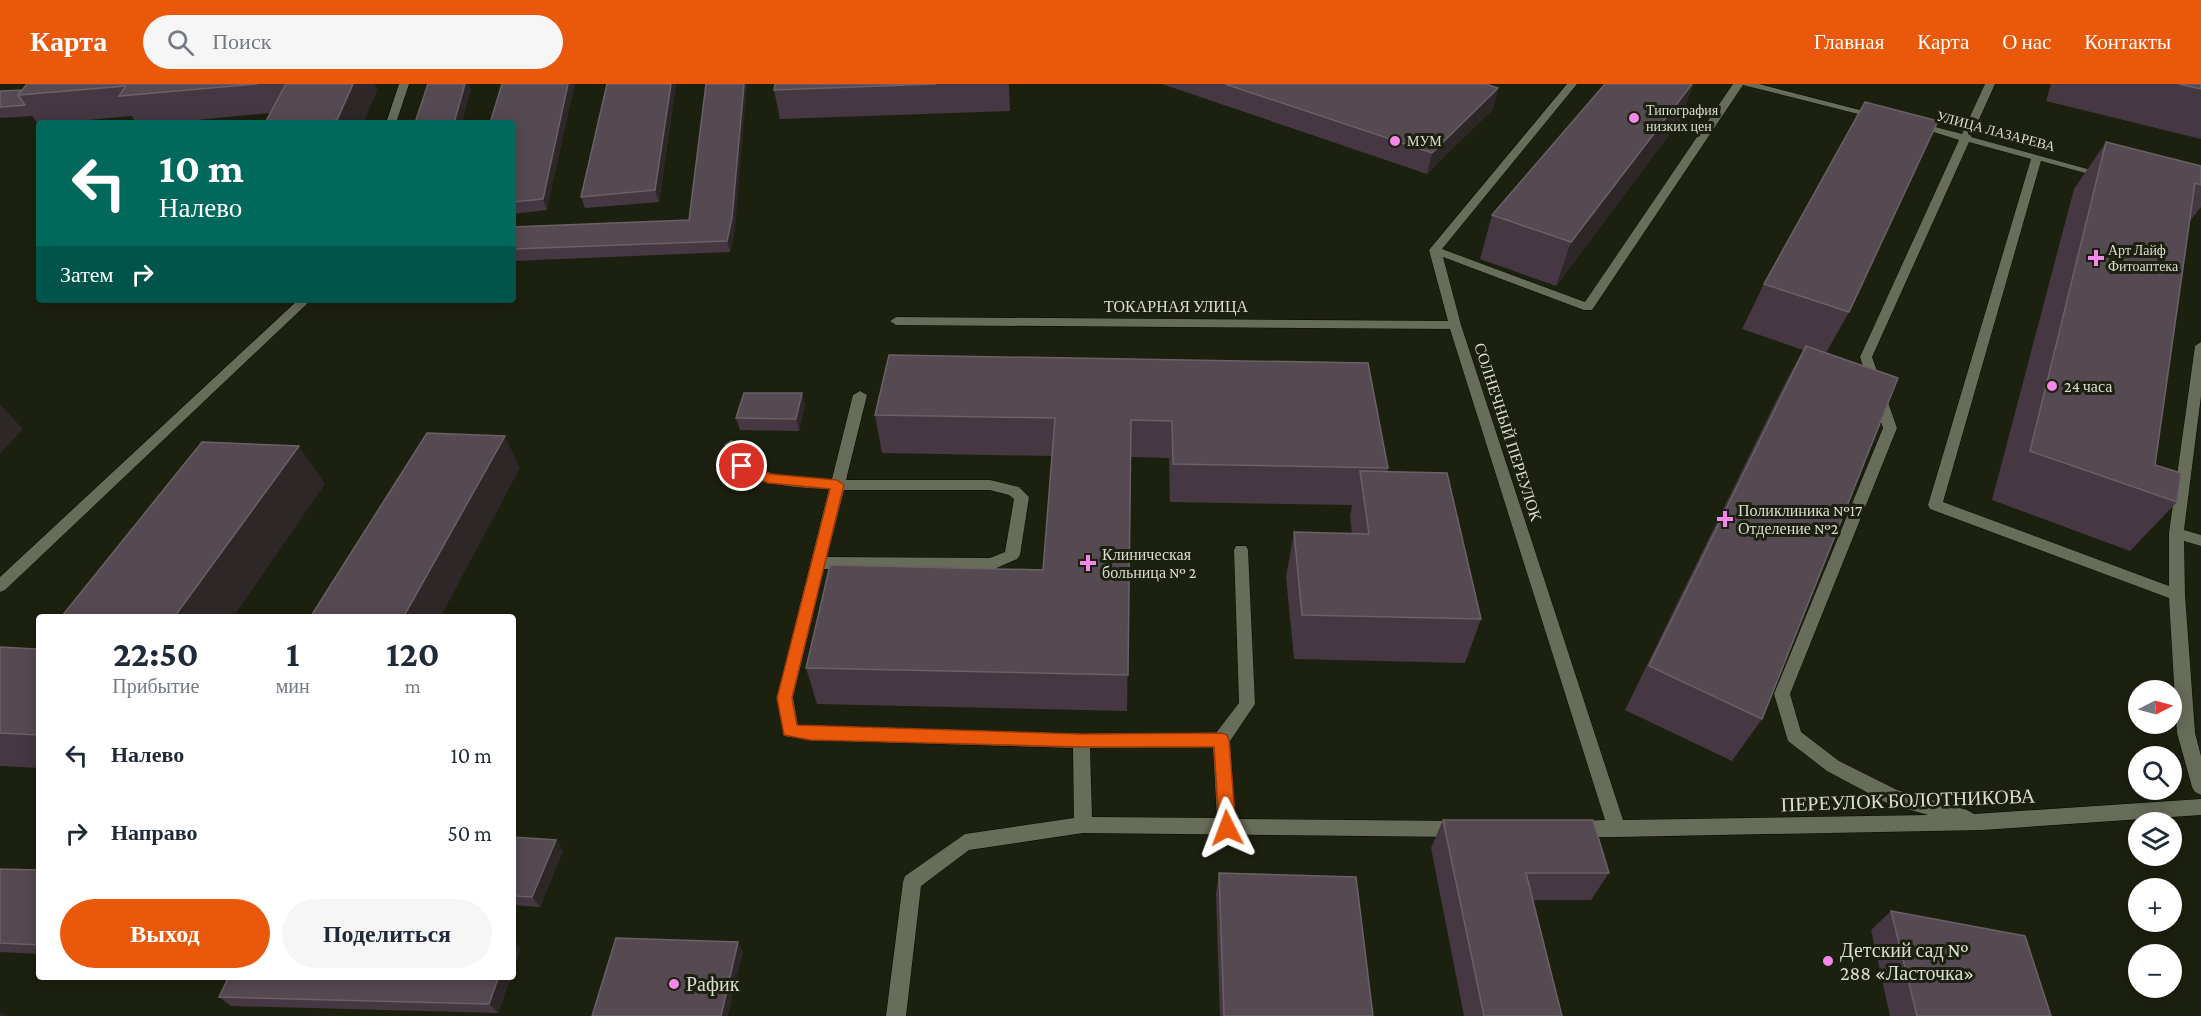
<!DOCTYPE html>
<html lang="ru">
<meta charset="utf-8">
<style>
:root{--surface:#fff;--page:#f6f6f7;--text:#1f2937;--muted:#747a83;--accent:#ea580c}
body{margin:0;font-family:"Crimson Pro",serif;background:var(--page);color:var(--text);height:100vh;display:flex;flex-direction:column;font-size:22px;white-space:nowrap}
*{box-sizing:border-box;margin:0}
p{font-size:20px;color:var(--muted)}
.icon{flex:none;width:33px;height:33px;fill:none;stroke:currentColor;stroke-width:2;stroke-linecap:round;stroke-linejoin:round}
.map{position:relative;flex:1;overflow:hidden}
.drawer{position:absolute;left:36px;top:530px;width:480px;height:366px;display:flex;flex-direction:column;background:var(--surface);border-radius:6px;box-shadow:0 3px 15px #0003}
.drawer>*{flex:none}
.banner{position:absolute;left:36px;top:36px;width:480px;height:183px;border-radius:6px;box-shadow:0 3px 15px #0003;background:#00695c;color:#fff;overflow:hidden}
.needle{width:39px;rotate:84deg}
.controls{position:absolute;left:2128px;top:596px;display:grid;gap:12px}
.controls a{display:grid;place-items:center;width:54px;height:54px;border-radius:50%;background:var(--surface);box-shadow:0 3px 15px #0003;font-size:30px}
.pin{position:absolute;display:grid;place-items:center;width:51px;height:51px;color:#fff;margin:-26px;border:3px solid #fff;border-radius:50%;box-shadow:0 2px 6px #0007}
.me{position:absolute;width:66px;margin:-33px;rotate:357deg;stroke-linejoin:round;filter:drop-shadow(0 0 4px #0008)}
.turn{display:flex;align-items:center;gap:21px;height:126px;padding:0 24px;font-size:27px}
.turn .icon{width:78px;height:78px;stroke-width:2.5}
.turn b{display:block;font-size:42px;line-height:51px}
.then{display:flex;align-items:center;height:57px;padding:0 24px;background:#0003;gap:12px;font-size:22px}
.eta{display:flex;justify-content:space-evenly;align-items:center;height:102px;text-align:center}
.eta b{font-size:36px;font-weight:700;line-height:42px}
.primary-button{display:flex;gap:12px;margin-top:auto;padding:12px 24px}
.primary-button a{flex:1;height:69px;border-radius:36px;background:var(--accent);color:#fff;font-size:24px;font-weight:700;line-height:69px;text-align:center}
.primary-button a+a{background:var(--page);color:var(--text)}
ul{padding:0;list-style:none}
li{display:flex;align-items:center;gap:18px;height:78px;padding:0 24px}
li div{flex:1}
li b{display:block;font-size:22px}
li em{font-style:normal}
header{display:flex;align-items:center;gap:36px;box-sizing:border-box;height:84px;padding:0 30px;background:var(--accent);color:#fff}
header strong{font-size:28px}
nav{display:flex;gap:33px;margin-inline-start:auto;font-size:21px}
.search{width:420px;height:54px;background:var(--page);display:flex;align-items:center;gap:15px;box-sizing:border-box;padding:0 21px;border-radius:33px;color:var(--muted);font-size:22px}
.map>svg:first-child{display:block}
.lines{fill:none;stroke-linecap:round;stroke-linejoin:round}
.minor-casing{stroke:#070a00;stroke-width:1}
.minor{fill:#676d58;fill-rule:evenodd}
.wall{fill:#453843}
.shaded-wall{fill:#2e2727}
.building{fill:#554952;stroke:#6a6166;stroke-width:1.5}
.route{fill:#ea580c;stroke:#983908;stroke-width:1.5}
.poi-dot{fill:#f788eb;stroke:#1c200e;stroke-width:2}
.labels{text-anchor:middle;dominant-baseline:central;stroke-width:6;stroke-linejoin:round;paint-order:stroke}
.far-poi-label{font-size:14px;fill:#dbded3;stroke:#1c200e;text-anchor:start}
.far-street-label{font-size:14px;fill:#dbded3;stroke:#1c200e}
.street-label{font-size:16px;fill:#dbded3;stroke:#1c200e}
.poi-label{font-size:16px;fill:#dbded3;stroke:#1c200e;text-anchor:start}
.near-street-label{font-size:20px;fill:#dbded3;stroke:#1c200e}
.near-poi-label{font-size:20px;fill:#dbded3;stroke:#1c200e;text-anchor:start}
</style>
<header>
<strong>Карта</strong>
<div class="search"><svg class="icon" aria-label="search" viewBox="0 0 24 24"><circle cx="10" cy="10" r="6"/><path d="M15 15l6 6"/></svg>Поиск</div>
<nav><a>Главная</a><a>Карта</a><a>О нас</a><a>Контакты</a></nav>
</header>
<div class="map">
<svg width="2201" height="932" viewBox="0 0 2201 932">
<rect width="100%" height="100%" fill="#1c200e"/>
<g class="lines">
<!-- minor casing -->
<g class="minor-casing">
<path id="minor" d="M 399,0 L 409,0 L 396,39 L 386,39 Z
M 1567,0 L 1577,0 L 1442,165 L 1585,218 L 1733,0 L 1759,0 L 1883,32 L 1878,35 L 1743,1 L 1592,226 L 1584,226 L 1443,173 L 1461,241 L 1623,736 L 1928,731 L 1887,719 L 1827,687 L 1788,657 L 1774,610 L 1883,344 L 1860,273 L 1959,56 L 1911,41 L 1916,38 L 1962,50 L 1985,0 L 1995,0 L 1971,53 L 2109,91 L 2104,94 L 2041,77 L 1943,418 L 2169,502 L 2169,449 L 2195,262 L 2201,258 L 2201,312 L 2184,446 L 2201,451 L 2201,462 L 2184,457 L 2185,511 L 2195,649 L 2201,672 L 2201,711 L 2195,708 L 2192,703 L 2177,649 L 2169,514 L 1930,425 L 1928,421 L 2031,75 L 1969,58 L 1872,273 L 1897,344 L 1790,610 L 1801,648 L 1839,677 L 1897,706 L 1967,726 L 1974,730 L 2201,715 L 2201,731 L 1982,746 L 1617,753 L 1578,753 L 1572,751 L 1569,745 L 1572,739 L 1578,737 L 1605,736 L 1450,245 L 896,241 L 890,237 L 896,233 L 1448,237 L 1429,166 Z
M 298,216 L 311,216 L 5,506 L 0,508 L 0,493 Z
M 860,307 L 867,311 L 846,396 L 990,396 L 1019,403 L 1029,413 L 1020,471 L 1017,475 L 992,486 L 824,485 L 793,613 L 798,641 L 1081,650 L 1216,649 L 1239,619 L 1234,466 L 1236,462 L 1246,462 L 1248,466 L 1255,620 L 1230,657 L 1235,735 L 1458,737 L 1464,739 L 1467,745 L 1464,751 L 1458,753 L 1083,749 L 969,766 L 921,802 L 906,932 L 886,932 L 903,798 L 905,792 L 965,750 L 1074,734 L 1073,664 L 810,656 L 784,652 L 777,613 L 829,405 C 806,404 750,402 735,382 C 730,376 727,368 724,361 L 731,356 L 736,358 C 740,364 742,374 748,378 C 769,395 806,394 832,395 L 853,311 ZM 844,406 L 990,406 L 1009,411 L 1014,415 L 1005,468 L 990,474 L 827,473 ZM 1213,663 L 1217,734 L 1092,733 L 1090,664 Z"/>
</g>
<!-- minor -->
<use href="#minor" class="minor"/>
</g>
<!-- wall -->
<path class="wall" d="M 27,0 L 374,0 L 377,6 L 363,39 L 265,39 L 270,29 L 165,39 L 136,39 L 132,32 L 54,39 L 39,39 L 38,40 L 32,32 L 0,34 L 0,7 L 22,6 Z
M 502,0 L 547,126 L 513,130 L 513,39 Z
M 676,0 L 659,118 L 585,124 L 581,113 Z
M 775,0 L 1009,0 L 1010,27 L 780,35 L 774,6 Z
M 1162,0 L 1486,0 L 1498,4 L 1493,25 L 1427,90 Z
M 2051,0 L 2201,0 L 2201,55 L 2046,17 Z
M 1680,36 L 1556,202 L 1480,175 L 1492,131 Z
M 2106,58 L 2201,82 L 2201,123 L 2189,138 L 2155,381 L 2177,418 L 2130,467 L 1992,416 L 2074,105 Z
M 513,143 L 735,146 L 730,168 L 513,177 Z
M 1764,200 L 1849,228 L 1826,269 L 1762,635 L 1732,677 L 1625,626 L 1781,307 L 1803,266 L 1742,245 Z
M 889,271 L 1388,384 L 1387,388 L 1481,535 L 1465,579 L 1294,575 L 1286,493 L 1294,448 L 1352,450 L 1350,432 L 1352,421 L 1170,418 L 1169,374 L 1131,373 L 1127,627 L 817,620 L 806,584 L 1043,486 L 1052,372 L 882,369 L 875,331 Z
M 802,309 L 805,321 L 799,347 L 740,346 L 736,334 Z
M 39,561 L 39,684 L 0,682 L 0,563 L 36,565 Z
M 1443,736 L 1609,789 L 1591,816 L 1533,816 L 1562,932 L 1464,932 L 1431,764 Z
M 513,753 L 556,756 L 563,767 L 540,823 L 513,821 Z
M 0,785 L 39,786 L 39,870 L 0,868 Z
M 1219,789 L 1373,932 L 1220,932 L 1216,809 Z
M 1891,827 L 2051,932 L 1890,932 L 1871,846 Z
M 511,892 L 498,929 L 231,922 L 219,913 Z"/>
<!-- shaded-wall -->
<path class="shaded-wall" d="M 353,0 L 374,0 L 377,6 L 363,39 L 338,39 L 337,36 Z
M 465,0 L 469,0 L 471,6 L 462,39 L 454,39 Z
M 568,0 L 575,0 L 547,126 L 543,115 Z
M 671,0 L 676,0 L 659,118 L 655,106 Z
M 744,0 L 747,0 L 735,146 L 730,168 L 727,157 Z
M 1692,0 L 1694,0 L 1680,36 L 1556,202 L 1571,158 Z
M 1498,4 L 1493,25 L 1427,90 L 1432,69 Z
M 802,309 L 805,321 L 799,347 L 796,335 Z
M 0,320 L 23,345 L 0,370 Z
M 505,352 L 520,384 L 441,532 L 404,532 Z
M 299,362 L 325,400 L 234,532 L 175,532 Z
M 556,756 L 563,767 L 540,823 L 532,813 Z
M 513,854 L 521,864 L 513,887 Z
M 738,858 L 743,868 L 728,932 L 721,932 Z
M 499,892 L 511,892 L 498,929 L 489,920 Z
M 0,928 L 7,932 L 0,932 Z"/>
<!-- building -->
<path class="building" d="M 27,0 L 257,0 L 119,12 L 126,2 L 18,11 Z
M 286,0 L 353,0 L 337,36 L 308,39 L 265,39 Z
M 428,0 L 465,0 L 454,39 L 415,39 Z
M 502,0 L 568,0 L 543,115 L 513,118 L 513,39 L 490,39 Z
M 607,0 L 671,0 L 655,106 L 581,113 Z
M 706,0 L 744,0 L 732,134 L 727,157 L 513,165 L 513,143 L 689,136 Z
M 775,0 L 936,0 L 774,6 Z
M 1225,0 L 1486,0 L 1498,4 L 1432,69 Z
M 1605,0 L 1692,0 L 1571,158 L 1492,131 Z
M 2179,0 L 2201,0 L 2201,5 Z
M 22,6 L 18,11 L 25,21 L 0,23 L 0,7 Z
M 1865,18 L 1938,37 L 1849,228 L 1764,200 Z
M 2106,58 L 2201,82 L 2201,101 L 2195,99 L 2155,381 L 2181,389 L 2177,418 L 2030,367 Z
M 1806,262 L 1898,294 L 1762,635 L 1649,582 Z
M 889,271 L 1368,279 L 1388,384 L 1173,380 L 1172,337 L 1131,336 L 1128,591 L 806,584 L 830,481 L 1043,486 L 1055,334 L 875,331 Z
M 744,309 L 802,309 L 796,335 L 736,334 Z
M 427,349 L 505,352 L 404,532 L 311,532 Z
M 202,358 L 299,362 L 175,532 L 62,532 Z
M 1360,387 L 1447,389 L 1481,535 L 1302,531 L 1294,448 L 1369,450 Z
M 39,561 L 39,651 L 0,649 L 0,563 L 36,565 Z
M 1443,736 L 1593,736 L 1609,789 L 1526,789 L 1562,932 L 1484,932 Z
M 513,753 L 556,756 L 532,813 L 513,812 Z
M 0,785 L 39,786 L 39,861 L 0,859 Z
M 1219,789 L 1356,793 L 1373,932 L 1224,932 Z
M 1891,827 L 2025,852 L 2051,932 L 1917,932 Z
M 616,854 L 738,858 L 721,932 L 592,932 Z
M 229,892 L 499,892 L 489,920 L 219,913 Z"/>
<!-- route -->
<path class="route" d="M 742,378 L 770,390 L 837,396 L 844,401 L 792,614 L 797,641 L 1081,650 L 1221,649 L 1227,651 L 1229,656 L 1236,744 L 1233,749 L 1227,751 L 1221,749 L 1219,744 L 1214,663 L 1081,663 L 810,656 L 784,651 L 777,614 L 830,405 L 768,399 L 737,386 L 735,382 L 737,379 Z"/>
<!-- markers -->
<g class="poi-dot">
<circle cx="1634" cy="34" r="6"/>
<circle cx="1395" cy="57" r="6"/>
<path d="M2093 165h6v6h6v6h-6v6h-6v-6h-6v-6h6z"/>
<circle cx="2052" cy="302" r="6"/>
<path d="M1722 426h6v6h6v6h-6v6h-6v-6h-6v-6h6z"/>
<path d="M1085 470h6v6h6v6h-6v6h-6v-6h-6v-6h6z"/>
<circle cx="1828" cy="877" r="6"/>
<circle cx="674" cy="900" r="6"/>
</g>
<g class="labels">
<!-- far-poi labels -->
<g class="far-poi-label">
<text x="1646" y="26">Типография<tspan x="1646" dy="16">низких цен</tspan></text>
<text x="1407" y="57">МУМ</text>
<text x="2108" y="166">Арт Лайф<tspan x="2108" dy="16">Фитоаптека</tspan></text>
</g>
<!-- far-street labels -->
<g class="far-street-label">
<text transform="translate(1996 47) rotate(15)">УЛИЦА ЛАЗАРЕВА</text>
</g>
<!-- street labels -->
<g class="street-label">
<text x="1176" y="222">ТОКАРНАЯ УЛИЦА</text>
<text transform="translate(1508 348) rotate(72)">СОЛНЕЧНЫЙ ПЕРЕУЛОК</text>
</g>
<!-- poi labels -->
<g class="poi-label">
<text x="2064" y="302">24 часа</text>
<text x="1738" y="426">Поликлиника №17<tspan x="1738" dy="18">Отделение №2</tspan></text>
<text x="1102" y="470">Клиническая<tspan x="1102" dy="18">больница № 2</tspan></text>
</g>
<!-- near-street labels -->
<g class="near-street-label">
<text transform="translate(1908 716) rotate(-2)">ПЕРЕУЛОК БОЛОТНИКОВА</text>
</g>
<!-- near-poi labels -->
<g class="near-poi-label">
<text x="1840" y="866">Детский сад №<tspan x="1840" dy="23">288 «Ласточка»</tspan></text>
<text x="686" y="900">Рафик</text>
</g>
</g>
</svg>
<div class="controls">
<a><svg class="needle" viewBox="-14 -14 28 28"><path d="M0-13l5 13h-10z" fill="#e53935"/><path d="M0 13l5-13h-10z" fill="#747a83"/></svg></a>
<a><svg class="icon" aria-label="search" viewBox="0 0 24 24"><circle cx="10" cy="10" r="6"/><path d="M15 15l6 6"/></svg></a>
<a><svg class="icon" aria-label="layers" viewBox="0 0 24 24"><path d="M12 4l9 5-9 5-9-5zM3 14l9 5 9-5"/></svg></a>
<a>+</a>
<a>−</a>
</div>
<div class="pin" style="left:742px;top:382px;background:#d93025"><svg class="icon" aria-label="arrive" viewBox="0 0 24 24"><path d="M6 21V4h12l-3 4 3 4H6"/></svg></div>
<svg class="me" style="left:1227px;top:744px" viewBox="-20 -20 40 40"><path d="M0-17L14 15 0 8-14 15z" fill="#ea580c" stroke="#fff" stroke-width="4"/></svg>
<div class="banner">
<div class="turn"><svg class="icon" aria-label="left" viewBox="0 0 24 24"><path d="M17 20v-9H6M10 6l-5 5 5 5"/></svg><div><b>10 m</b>Налево</div></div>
<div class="then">Затем<svg class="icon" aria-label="right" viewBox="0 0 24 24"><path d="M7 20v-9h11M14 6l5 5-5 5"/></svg></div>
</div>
<section class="drawer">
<div class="eta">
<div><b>22:50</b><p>Прибытие</p></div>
<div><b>1</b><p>мин</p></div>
<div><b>120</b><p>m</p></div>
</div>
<ul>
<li><svg class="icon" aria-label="left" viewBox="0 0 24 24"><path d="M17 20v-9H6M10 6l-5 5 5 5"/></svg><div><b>Налево</b></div><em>10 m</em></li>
<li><svg class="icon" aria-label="right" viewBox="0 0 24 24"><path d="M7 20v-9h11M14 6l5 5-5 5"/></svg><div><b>Направо</b></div><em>50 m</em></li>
</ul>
<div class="primary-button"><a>Выход</a><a>Поделиться</a></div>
</section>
</div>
